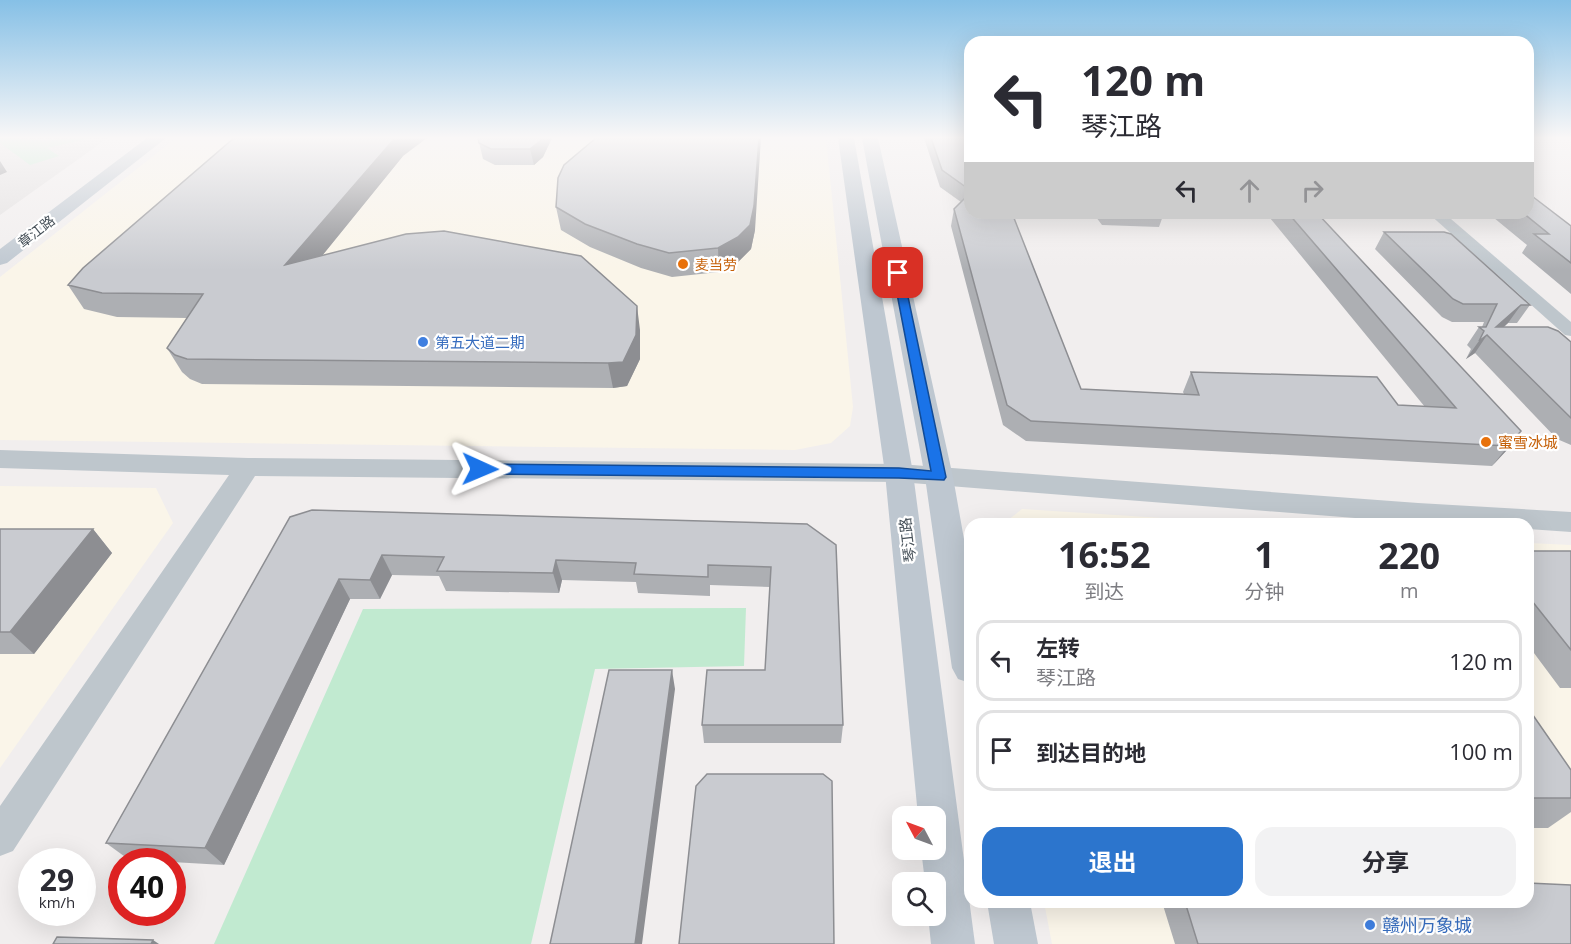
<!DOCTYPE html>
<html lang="zh">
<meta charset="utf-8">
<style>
:root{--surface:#fff;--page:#f2f2f3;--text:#2b2b33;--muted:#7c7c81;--line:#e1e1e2;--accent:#2c75cd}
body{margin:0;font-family:"Open Sans","Noto Sans SC",sans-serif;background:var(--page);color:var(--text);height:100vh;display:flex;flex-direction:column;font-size:22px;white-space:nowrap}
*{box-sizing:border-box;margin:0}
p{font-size:20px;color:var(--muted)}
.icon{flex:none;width:33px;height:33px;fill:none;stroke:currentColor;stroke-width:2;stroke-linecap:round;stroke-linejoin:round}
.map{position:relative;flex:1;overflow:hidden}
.panel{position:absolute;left:964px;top:518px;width:570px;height:390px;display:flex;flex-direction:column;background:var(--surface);border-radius:18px;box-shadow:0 6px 24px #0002}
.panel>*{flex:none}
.guide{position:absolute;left:964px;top:36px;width:570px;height:183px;border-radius:18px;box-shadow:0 6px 24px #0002;background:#fff;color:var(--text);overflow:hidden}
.needle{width:39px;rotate:311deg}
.controls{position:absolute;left:892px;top:806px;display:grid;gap:12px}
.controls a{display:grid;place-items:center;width:54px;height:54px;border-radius:12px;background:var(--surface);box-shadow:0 6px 24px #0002;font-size:30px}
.speed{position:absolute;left:18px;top:848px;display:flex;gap:12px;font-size:30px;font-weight:700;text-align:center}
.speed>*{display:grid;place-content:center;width:78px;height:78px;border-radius:50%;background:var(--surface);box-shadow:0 6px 24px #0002;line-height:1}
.speed small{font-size:15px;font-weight:400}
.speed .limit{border:9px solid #d22;background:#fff;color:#111}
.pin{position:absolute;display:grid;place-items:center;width:51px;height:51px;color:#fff;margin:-26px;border-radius:12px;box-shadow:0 3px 9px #0006}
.me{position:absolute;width:66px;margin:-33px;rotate:91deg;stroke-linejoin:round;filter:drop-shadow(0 0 4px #0008)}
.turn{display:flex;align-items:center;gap:21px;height:126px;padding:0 18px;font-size:27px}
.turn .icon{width:78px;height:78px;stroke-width:2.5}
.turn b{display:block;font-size:42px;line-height:51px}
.lanes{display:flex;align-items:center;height:57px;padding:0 18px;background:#0003;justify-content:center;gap:30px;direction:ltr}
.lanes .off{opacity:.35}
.eta{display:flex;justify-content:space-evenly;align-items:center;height:102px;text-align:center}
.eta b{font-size:36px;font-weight:700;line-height:42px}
.action{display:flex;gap:12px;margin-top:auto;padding:12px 18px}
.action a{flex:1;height:69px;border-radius:18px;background:var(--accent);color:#fff;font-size:24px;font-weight:700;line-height:69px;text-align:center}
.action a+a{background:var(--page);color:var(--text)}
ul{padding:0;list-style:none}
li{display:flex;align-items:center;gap:18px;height:81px;margin:0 12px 9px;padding:0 6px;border:3px solid var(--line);border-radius:18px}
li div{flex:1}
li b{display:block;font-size:22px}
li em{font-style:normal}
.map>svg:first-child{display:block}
.commercial{fill:#faf5e9}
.education{fill:#e2e0e0}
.green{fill:#c1ead0}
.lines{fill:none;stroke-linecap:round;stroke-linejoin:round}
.minor{fill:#bec6cc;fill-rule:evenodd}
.tertiary{fill:#bec6cc;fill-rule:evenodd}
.secondary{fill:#bec7d0;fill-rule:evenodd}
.wall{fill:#adafb3}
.shaded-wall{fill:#8d8e92}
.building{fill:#c9cbd0;stroke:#8d8e92;stroke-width:1.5}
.route{fill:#1a73e8;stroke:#114b97;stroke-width:1.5}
.food-dot{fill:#e8710a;stroke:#fff;stroke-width:2}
.shop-dot{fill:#3f7fe0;stroke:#fff;stroke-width:2}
.labels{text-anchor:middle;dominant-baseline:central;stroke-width:4.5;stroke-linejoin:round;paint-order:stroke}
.far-street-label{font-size:14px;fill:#48525a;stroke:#fff}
.far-food-label{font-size:14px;fill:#c56008;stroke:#fff;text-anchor:start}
.shop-label{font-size:15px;fill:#366cbe;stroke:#fff;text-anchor:start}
.food-label{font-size:15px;fill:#c56008;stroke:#fff;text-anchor:start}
.street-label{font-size:15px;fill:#48525a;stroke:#fff}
.near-shop-label{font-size:18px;fill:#366cbe;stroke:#fff;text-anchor:start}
</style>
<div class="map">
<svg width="1571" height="944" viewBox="0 0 1571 944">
<rect width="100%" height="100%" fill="#f1eeee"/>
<!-- commercial -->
<path class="commercial" d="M 176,138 L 826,138 L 853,407 L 850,426 L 831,443 L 795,450 L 0,440 L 0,277 Z
M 0,486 L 156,488 L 173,523 L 0,768 Z
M 1022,509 L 1240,523 L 1003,524 Z
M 1529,543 L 1571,545 L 1571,944 L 1052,944 L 1044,902 L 1528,902 Z"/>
<!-- education -->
<path class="education" d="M 0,138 L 108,138 L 0,215 Z"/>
<!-- green -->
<path class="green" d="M 0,138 L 43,140 L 92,138 L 47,148 L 59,156 L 30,165 L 0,143 Z
M 746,608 L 744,666 L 595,669 L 531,944 L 214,944 L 363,609 Z"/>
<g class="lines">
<!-- minor -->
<path class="minor" d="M 1428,213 L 1444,213 L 1571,322 L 1571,336 L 1565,335 Z"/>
<!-- tertiary -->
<path class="tertiary" d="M 0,450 L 248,458 L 899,464 L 1418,503 L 1571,512 L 1571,532 L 1528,529 L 1528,524 L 1418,523 L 899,482 L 255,476 L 13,851 L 0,856 L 0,806 L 229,475 L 0,468 Z"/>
<!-- secondary -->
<path class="secondary" d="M 147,138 L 166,138 L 7,263 L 0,265 L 0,249 Z
M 838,138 L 854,138 L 913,473 L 975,944 L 931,944 L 928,915 L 936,915 L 936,882 L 925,882 L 921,849 L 936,849 L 936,816 L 918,816 L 885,473 Z
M 862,138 L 878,138 L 953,477 L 970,573 L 970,683 L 958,679 L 952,668 L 925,477 Z
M 987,902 L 1030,902 L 1038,944 L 994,944 Z"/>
</g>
<!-- wall -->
<path class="wall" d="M 478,138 L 552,138 L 543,157 L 534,165 L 495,165 L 483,159 Z
M 924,138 L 970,138 L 970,213 L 1081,389 L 1184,394 L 1183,392 L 1191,372 L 1398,405 L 1425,407 L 1266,213 L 1317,213 L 1521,431 L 1506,451 L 1492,466 L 1026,441 L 1003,425 L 951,226 L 954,209 L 961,202 L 940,187 Z
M 403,156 L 322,256 L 640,330 L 640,359 L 627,386 L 613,388 L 202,384 L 190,379 L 182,372 L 167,348 L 187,318 L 117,317 L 84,309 L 68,285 Z
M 556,207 L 755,230 L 751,249 L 739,261 L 719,272 L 672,277 L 641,268 L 590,247 L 561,230 Z
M 1093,213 L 1164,213 L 1159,227 L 1102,225 Z
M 1488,213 L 1528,213 L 1571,226 L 1571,294 L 1522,253 L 1527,245 Z
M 1384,232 L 1530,305 L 1517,323 L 1508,323 L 1504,327 L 1571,342 L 1571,445 L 1557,439 L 1475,353 L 1466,359 L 1471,349 L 1467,345 L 1479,327 L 1482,327 L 1484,322 L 1452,322 L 1442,317 L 1375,249 Z
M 290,517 L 807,524 L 843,725 L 841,743 L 704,743 L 702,725 L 765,670 L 770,587 L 710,585 L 710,596 L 638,593 L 636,582 L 562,580 L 559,593 L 446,591 L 439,576 L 392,575 L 380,599 L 350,599 L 224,865 L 172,862 L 172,861 L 128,859 L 106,843 Z
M 0,529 L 93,529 L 112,553 L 34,654 L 0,654 Z
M 1528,551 L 1571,551 L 1571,688 L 1560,688 L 1528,645 Z
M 1528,708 L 1571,770 L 1571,812 L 1548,828 L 1528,828 Z
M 1162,902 L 1528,902 L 1571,944 L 1175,944 Z"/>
<!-- shaded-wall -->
<path class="shaded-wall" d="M 395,138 L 427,138 L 403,156 L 295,289 L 285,265 Z
M 542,138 L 552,138 L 543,157 L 534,165 L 530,149 Z
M 759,138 L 761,138 L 755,230 L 751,249 L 739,261 L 719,272 L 718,248 Z
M 0,161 L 7,172 L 0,175 Z
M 1521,305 L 1508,323 L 1491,338 L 1496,327 Z
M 637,306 L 640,330 L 640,359 L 627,386 L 613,388 L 608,363 Z
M 1487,335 L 1475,353 L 1466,359 L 1479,341 Z
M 1521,431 L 1506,451 L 1492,466 L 1508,446 Z
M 93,529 L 112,553 L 34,654 L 10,632 Z
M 382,555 L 392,575 L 380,599 L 370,580 Z
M 556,560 L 562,580 L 559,593 L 553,573 Z
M 339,579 L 350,599 L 224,865 L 205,848 Z
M 672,670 L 675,689 L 642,944 L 635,944 Z
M 153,940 L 159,944 L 151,944 Z"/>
<!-- building -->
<path class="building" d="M 234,138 L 395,138 L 285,265 L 406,234 L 444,231 L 581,256 L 637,306 L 636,335 L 623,362 L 608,363 L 187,359 L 175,355 L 167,348 L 203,294 L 102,293 L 68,285 L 83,268 Z
M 478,138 L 542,138 L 540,141 L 530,149 L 491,149 L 479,143 Z
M 596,138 L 759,138 L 754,206 L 750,225 L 738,237 L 718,248 L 669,253 L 637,244 L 585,224 L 556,207 L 558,178 L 564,165 Z
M 931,138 L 970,138 L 970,190 L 942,170 Z
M 970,193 L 970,213 L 1012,213 L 1081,389 L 1199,395 L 1191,372 L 1377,377 L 1398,405 L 1456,408 L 1288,213 L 1317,213 L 1521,431 L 1508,446 L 1031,421 L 1007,405 L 954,209 Z
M 1528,193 L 1571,226 L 1571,263 L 1534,234 L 1549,234 L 1523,213 L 1528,213 Z
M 1384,232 L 1444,232 L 1451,234 L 1530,305 L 1521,305 L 1496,327 L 1548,327 L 1558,331 L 1571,342 L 1571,418 L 1487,335 L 1479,341 L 1484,331 L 1479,327 L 1486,327 L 1497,304 L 1463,304 L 1453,299 Z
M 312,510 L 807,524 L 836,545 L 843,725 L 702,725 L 707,670 L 765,670 L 771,567 L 708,565 L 708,577 L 634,574 L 636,563 L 556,560 L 553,573 L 437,571 L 444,557 L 382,555 L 370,580 L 339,579 L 205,848 L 106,843 L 290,517 Z
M 1112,520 L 1401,521 L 1402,524 L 1113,524 Z
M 0,529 L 93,529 L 10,632 L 0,632 Z
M 1528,551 L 1571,551 L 1571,650 L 1528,596 Z
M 609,670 L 672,670 L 635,944 L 550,944 Z
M 1528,708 L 1571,770 L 1571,798 L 1528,798 Z
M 707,774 L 823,774 L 832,781 L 834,944 L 679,944 L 696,786 Z
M 1528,883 L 1571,885 L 1571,944 L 1198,944 L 1185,902 L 1528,902 Z
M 57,937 L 153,940 L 151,944 L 53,944 Z"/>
<!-- sky -->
<linearGradient id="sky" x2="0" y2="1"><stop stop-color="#86c0e6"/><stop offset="0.51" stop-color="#f9f7f7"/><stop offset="1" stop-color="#f9f7f7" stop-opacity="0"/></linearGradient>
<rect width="1571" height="270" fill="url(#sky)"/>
<!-- route -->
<path class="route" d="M 898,270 L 903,273 L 946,477 L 944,480 L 899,478 L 480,474 L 473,469 L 480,464 L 899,468 L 931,471 L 893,273 Z"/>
<!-- markers -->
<g class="food-dot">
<circle cx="683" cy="264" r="6"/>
<circle cx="1486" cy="442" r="6"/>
</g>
<g class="shop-dot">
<circle cx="423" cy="342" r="6"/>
<circle cx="1370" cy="925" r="6"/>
</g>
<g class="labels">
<!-- far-street labels -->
<g class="far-street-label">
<text transform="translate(36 231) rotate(-38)">章江路</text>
</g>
<!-- far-food labels -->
<g class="far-food-label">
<text x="695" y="264">麦当劳</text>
</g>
<!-- shop labels -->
<g class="shop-label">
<text x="435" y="342">第五大道二期</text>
</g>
<!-- food labels -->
<g class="food-label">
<text x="1498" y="442">蜜雪冰城</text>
</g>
<!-- street labels -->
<g class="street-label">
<text transform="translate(907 540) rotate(-97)">琴江路</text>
</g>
<!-- near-shop labels -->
<g class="near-shop-label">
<text x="1382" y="925">赣州万象城</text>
</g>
</g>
</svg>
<div class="controls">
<a><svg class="needle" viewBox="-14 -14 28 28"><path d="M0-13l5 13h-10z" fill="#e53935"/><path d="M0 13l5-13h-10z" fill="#7c7c81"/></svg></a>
<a><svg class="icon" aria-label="search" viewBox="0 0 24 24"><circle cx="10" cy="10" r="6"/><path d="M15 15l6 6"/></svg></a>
</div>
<div class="speed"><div>29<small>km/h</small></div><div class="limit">40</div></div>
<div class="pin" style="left:898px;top:273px;background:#d93025"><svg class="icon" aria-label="arrive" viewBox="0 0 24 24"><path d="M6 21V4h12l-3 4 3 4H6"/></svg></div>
<svg class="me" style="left:480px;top:469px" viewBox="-20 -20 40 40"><path d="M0-17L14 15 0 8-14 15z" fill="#1a73e8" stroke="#fff" stroke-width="4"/></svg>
<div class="guide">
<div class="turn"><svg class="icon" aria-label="left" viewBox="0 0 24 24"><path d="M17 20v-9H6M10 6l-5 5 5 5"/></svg><div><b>120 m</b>琴江路</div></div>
<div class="lanes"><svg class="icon" aria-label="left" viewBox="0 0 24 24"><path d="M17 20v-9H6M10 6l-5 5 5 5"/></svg><svg class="icon off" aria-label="ahead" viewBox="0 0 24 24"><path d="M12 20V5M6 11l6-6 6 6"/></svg><svg class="icon off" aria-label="right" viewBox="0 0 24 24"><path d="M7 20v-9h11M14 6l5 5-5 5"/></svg></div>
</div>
<section class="panel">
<div class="eta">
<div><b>16:52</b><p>到达</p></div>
<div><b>1</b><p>分钟</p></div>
<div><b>220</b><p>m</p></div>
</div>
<ul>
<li><svg class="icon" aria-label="left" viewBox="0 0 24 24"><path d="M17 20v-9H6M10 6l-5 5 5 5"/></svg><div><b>左转</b><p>琴江路</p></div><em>120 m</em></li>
<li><svg class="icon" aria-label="arrive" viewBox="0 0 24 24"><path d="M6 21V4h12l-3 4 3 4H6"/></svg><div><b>到达目的地</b></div><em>100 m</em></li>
</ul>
<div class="action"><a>退出</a><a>分享</a></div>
</section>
</div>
